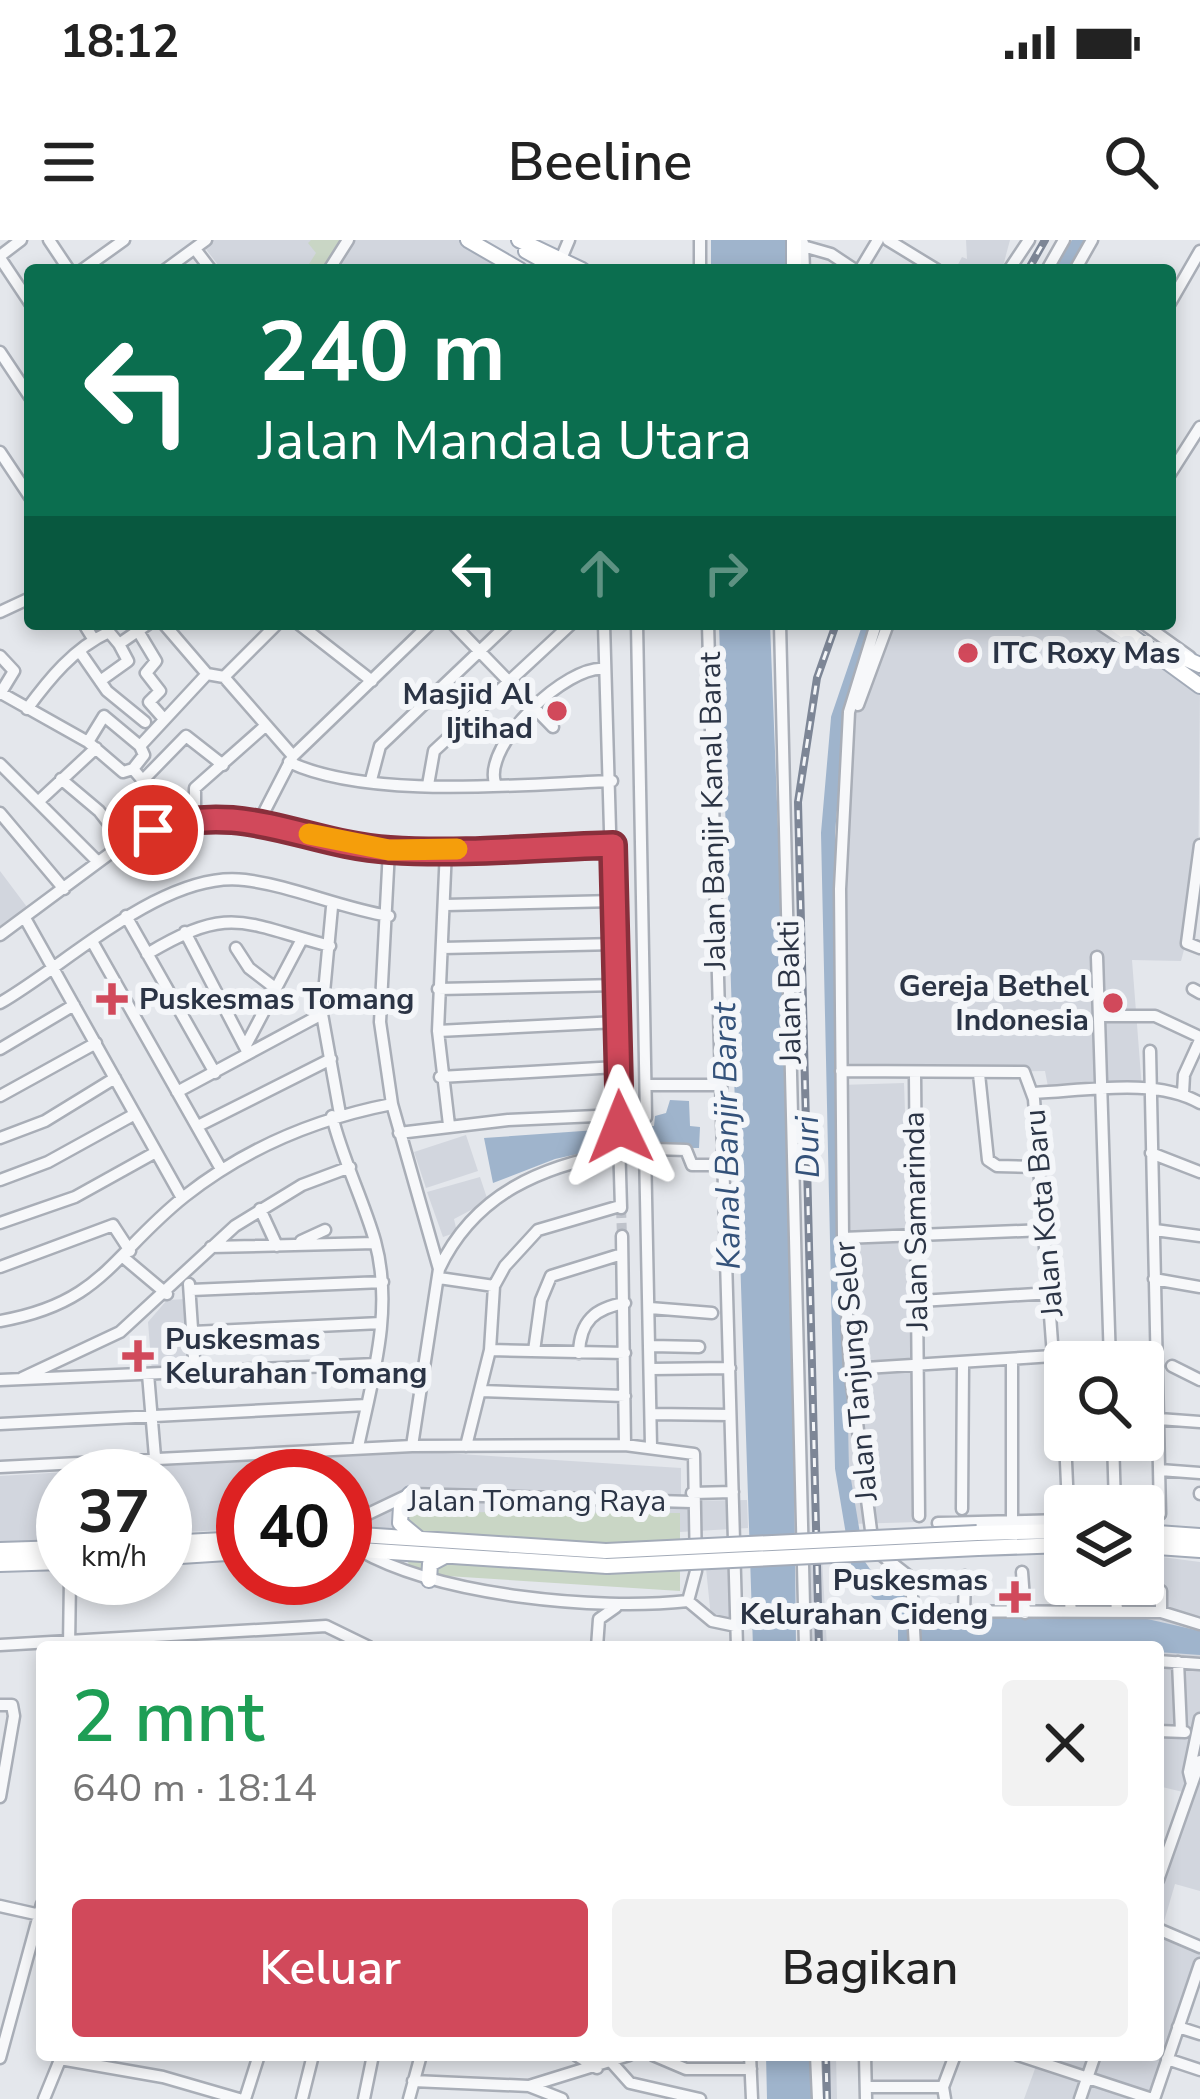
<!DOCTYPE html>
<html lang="id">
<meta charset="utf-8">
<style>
:root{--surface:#fff;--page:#f2f2f2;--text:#222;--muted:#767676;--accent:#d1495b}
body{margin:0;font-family:"Nunito Sans",sans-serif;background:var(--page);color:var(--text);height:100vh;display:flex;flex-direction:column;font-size:45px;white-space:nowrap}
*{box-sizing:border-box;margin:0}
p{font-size:39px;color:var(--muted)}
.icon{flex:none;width:66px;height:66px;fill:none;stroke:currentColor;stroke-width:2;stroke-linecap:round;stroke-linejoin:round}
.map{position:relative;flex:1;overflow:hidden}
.details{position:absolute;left:36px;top:1401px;width:1128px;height:420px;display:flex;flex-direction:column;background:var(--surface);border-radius:12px;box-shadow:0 6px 18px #0003}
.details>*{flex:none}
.hud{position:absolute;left:24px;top:24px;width:1152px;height:366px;border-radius:12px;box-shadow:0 6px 18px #0003;background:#0b6e4f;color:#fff;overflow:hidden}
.buttons{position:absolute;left:1044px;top:1101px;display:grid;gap:24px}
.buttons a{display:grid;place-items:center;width:120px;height:120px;border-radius:12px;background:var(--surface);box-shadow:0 6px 18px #0003;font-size:60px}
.speed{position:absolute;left:36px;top:1209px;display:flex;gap:24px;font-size:60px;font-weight:700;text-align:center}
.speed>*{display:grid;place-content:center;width:156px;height:156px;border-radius:50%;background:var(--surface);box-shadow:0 6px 18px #0003;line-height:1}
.speed small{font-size:30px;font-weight:400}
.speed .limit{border:18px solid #d22;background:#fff;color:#111}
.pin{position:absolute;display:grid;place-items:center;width:102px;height:102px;color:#fff;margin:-51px;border:6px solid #fff;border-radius:50%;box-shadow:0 3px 12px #0007}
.me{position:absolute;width:132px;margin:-66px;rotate:358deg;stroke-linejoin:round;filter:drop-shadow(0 0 9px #0008)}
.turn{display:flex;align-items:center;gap:42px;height:252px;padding:0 36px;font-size:54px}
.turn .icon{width:156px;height:156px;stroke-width:2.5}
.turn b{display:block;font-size:84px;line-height:102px}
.lanes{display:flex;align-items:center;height:114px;padding:0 36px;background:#0003;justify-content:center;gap:60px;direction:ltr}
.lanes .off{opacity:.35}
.round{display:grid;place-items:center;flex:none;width:126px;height:126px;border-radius:12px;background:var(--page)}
.head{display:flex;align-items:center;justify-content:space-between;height:204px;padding:0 36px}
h1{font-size:72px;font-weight:600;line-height:90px;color:#1e9e55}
.action{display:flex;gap:24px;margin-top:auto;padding:24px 36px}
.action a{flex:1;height:138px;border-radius:12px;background:var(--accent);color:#fff;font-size:48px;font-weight:600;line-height:138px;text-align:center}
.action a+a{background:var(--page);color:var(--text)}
.status{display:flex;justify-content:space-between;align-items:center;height:84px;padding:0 60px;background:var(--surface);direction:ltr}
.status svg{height:33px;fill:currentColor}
header{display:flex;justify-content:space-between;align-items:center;height:156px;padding:0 36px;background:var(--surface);font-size:54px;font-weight:600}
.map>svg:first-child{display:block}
.built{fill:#d2d6de}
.green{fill:#c9d6c5}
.water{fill:#9fb4cc}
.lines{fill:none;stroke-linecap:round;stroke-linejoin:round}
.river{stroke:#9fb4cc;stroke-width:14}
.minor-tunnel{stroke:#bfc3cb;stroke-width:10;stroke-dasharray:10 5;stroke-linecap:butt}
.minor-casing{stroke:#a9aeb7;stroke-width:15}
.major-casing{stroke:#a3abb8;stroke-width:18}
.minor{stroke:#f7f8fa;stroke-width:10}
.major{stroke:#fff;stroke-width:14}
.rail-casing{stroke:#7d8696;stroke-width:8}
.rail{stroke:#f4f6f9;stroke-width:3;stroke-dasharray:9;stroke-linecap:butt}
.major-bridge-casing{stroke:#a3abb8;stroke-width:18;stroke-linecap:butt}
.major-bridge{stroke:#fff;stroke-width:14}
.route-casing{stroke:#882f3b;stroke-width:30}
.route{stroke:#d1495b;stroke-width:21}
.slow{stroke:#f59e0b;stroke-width:21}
.poi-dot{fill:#d1495b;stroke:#f4f6f9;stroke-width:4.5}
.labels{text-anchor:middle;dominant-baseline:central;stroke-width:12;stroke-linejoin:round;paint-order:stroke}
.poi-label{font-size:30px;font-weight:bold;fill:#2b3445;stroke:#f4f6f9;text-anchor:start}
.street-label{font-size:30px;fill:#2b3445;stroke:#f4f6f9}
.water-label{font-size:33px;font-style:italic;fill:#34527a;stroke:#f4f6f9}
</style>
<div class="status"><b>18:12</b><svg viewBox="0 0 49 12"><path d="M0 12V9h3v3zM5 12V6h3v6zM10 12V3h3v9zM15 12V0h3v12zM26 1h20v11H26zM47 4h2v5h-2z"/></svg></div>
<header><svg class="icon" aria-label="menu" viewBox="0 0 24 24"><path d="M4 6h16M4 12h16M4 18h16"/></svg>Beeline<svg class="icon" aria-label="search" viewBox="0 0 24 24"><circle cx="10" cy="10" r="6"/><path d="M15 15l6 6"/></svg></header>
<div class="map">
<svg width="1200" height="1859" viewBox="0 0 1200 1859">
<rect width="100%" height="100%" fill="#e4e7ec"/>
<!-- built -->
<path class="built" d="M 211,0 L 463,0 L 520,30 L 222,30 L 205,8 Z
M 966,0 L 1010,0 L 1002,30 L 955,30 L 962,17 L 967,19 Z
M 888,384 L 1097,384 L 1200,448 L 1198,657 L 1181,721 L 1132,720 L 1142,849 L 1049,852 L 1045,831 L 845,835 L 842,707 L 850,478 Z
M 0,631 L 27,667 L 0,686 Z
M 904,843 L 919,1282 L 850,1284 L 840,845 Z
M 466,895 L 478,931 L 426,948 L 414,912 Z
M 480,937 L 488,961 L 454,979 L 457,992 L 443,997 L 427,952 Z
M 186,1059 L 192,1130 L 152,1133 L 148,1082 L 167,1060 Z
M 413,1211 L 681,1228 L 681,1261 L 747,1260 L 748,1288 L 663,1293 L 345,1288 L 345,1236 L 243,1236 L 243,1289 L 165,1293 L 165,1236 L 63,1236 L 63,1300 L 0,1303 L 0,1236 Z
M 1154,1316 L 1200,1322 L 1200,1651 L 1175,1644 L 1163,1685 L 1200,1702 L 1200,1728 L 1157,1859 L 1024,1859 L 1040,1815 L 1158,1815 L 1158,1625 L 1183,1552 L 1158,1546 L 1158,1407 L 921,1380 L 1156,1378 Z
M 822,1318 L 827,1407 L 806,1407 L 803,1319 Z
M 706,1328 L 732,1328 L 734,1380 L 711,1378 Z
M 820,1815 L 836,1815 L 837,1859 L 821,1859 Z"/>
<!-- green -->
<path class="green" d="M 311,0 L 342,0 L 322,30 L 309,24 L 316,13 L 308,3 Z
M 417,1272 L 680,1273 L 680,1351 L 431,1335 L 409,1327 L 400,1277 Z"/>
<!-- water -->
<path class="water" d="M 711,0 L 791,0 L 791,30 L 711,30 Z
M 719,384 L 770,384 L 791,920 L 796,1407 L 753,1407 Z
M 670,860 L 689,861 L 690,886 L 700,887 L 699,908 L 609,907 L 555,919 L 493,943 L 484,898 L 654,886 L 655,876 L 666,873 Z
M 1143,1378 L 1200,1391 L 1200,1415 L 1158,1412 L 1158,1407 L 907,1407 L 906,1379 Z
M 766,1815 L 813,1815 L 815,1859 L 767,1859 Z"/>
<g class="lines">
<!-- river -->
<path class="river" d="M 1063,30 L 1080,0
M 870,384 L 838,478 L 828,593 L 842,1228 L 858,1324 L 878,1353 L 905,1353 L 905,1401"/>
<!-- minor-tunnel -->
<path class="minor-tunnel" d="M 621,968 L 622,996"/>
<!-- minor casing -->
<g class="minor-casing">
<path id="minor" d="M 49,0 L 69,30
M 888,0 L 937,30
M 803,3 L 804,30
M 803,6 L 831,14 L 855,30
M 195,9 L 211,30
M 0,16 L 21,0
M 0,18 L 30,63
M 561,19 L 569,0
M 82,30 L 124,0
M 165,30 L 206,0
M 329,30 L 348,0
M 700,30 L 700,0
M 860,30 L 878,0
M 1009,30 L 1029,0
M 1047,30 L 1064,0
M 1075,30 L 1092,0
M 1170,63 L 1200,11
M 0,112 L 30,157
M 0,212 L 30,257
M 1170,234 L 1200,187
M 0,372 L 30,358
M 84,384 L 94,400
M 164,384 L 207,434 L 224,437 L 293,516
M 299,384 L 372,441
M 453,384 L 553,487
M 604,384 L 621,968
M 708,384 L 737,1407
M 780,384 L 805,1407
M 876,384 L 849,472 L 840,649 L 843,998 L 850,1129 L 872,1298 L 879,1313 L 911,1338 L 915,1407
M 1100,384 L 1142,412
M 1144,384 L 1190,417
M 138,391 L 156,421 L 146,433 L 160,451 L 149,462 L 164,479
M 80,412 L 107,451 L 145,482
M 0,416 L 14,431 L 0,454
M 224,437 L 277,384
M 100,441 L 128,421 L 119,404
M 1,453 L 88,502 L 123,532 L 133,529 L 179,583
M 858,465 L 888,384
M 27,469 C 49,439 74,408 109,392 L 119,404 L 148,384
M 88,502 L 104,476 L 140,506
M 289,522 C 368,560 524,544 612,541
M 0,524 L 98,622
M 133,529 L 144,515 L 140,506 L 207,434
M 61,539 L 99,571 L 124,603
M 144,539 L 186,496 L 223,525
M 371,540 L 380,506 L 508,384
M 495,543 C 483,504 567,424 605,429
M 428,545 L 434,511 L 571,384
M 39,561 L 96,508
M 0,573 L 64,649
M 195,580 L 195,548 L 264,487
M 260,580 L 293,516 L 430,384
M 1200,605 L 1187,703 L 1200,708
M 446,609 L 438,791 L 449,885
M 389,610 L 380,782 L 392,864 L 439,1029 L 412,1206
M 446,665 L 615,661
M 332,667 L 322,774 L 340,874
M 126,676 L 215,833
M 26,680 L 182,958
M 185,692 L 248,813
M 0,695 L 124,603 L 195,580 L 260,580 L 389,610 L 613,605
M 93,703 L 221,929
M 236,708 L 249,728 L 275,748
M 442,708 L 616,704
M 147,714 C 231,664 242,683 330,706
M 1097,717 L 1110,1122
M 438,749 L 617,745
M 1193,749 L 1200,753
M 0,763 C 68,724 165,629 245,640 C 293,646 340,668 389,676
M 1103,776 L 1155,776 L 1200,797
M 438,791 L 617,782
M 245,807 L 302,699
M 0,809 L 74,765
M 1150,811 L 1160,1274
M 841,831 L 1024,832 L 1034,859 L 1053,1116
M 979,834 L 988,920 L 997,926 L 1038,927
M 915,835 L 919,1276
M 440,837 L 617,827
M 646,845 L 720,845
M 177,852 L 322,774
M 1034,853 C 1084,851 1155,837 1200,863
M 1183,853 L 1184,835 L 1200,800
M 0,856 L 96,803
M 332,876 C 342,918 363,959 375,1001 C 394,1070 372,1140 358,1207
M 619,882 L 646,877 L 637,384
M 198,886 L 331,819
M 399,893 L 508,880 L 618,875
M 0,898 L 45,881 L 115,838
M 621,908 L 686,910 L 692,925 L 725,925
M 645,908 L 651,1206
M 1151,913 L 1200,932
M 0,940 L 48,922 L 135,874
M 260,969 L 277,1006
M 0,983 L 75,957 L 156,912
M 1155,990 L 1200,996
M 622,996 L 625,1205
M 843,998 L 1045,990
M 301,1001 L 325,990
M 211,1007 L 375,1003
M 123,1017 L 167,1054
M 0,1027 L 113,985 L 130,1011
M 439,1029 C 475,953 542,926 620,912
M 439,1038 L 494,1046
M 1154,1039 L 1200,1047
M 189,1044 L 195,1133
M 191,1050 L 383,1042
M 920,1061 L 1052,1053
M 650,1068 L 712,1073
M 0,1081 C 103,1063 112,1014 185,956 C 247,907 315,879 392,864
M 193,1092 L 381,1083
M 651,1106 L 699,1107
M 490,1110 L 625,1113
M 534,1111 L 541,1060 L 551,1036 L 622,1014
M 579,1113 C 580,1081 595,1068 625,1063
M 1053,1116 L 1062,1126 L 1065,1196
M 1172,1126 L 1200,1140
M 651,1129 L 730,1128
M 850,1129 L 1053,1116
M 148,1134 L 155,1217
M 22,1138 L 120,1092 L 235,986 L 302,945 L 350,927
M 0,1140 L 376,1124
M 481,1151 L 625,1156
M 651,1174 L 730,1175
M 1159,1179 L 1200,1182
M 0,1184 L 367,1165
M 1065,1200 L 1068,1266
M 1113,1200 L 1115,1266
M 466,1206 L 490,1110 L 494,1046 L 505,1026 L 538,990 L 620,966
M 0,1227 L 412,1206 L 625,1205 L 694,1214 L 696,1331 L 688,1361 C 597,1371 440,1356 359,1310
M 1160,1230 L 1200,1233
M 692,1253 L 733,1252
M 1200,1253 L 1200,1254
M 962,1269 L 963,1126
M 1012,1277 L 1012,1123
M 938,1283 L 1065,1280
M 345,1285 L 410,1254 L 692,1262
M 1022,1332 L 1025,1373
M 1068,1344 L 1071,1371
M 1115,1344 L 1117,1371
M 1161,1351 L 1161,1372
M 688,1361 L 712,1381 L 736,1386
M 914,1371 L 1161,1372 L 1200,1384
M 964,1373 L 965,1336
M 0,1405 L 326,1386 L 369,1407
M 69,1407 L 70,1338
M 597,1407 L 599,1379 L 616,1367
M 1158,1421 L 1200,1424
M 1178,1422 L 1181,1491
M 0,1465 L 12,1465 L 14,1476 L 0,1557
M 1158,1491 L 1185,1492
M 1192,1544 L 1189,1532 L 1200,1479
M 1158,1640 L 1200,1521
M 0,1666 L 40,1675
M 1158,1689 L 1200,1707
M 1178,1787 L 1200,1794
M 576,1815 L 597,1828
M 605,1815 L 630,1843 L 700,1859
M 653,1815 L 686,1829 L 751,1829
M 750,1815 L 752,1859
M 816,1815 L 818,1859
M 865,1815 L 866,1859
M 1018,1815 L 1152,1859
M 0,1818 L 42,1664
M 60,1819 L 163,1837 L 239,1859
M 1167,1819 L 1200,1830
M 413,1841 L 529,1846 L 629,1815
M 529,1846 L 562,1859
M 866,1847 L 943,1847
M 44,1859 L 62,1815
M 245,1859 L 259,1815
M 302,1859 L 313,1815
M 364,1859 L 373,1815
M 409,1859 L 421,1815
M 945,1859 L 943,1847 L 955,1815
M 1080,1859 L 1095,1815
M 1154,1859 L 1200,1724"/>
</g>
<!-- major casing -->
<g class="major-casing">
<path id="major" d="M 468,0 L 520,30
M 519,0 L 582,30
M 794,0 L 794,30
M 526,11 L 560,30
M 1115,384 L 1200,446
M 1166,410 L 1200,425
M 410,1254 L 401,1266 L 400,1283 L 418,1298
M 1143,1292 L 1200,1296
M 977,1293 L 1065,1291
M 345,1294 L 606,1311
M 165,1303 L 243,1299
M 1143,1306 L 1200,1310
M 978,1308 L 1065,1305
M 345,1309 L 607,1326
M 0,1310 L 63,1308
M 165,1317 L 243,1312
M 0,1324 L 63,1322
M 429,1340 L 430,1324 L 443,1317"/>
</g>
<!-- minor -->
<use href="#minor" class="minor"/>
<!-- major -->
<use href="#major" class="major"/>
<!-- rail casing -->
<g class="rail-casing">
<path id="rail" d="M 1028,30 L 1045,0
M 819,1407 L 798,562 L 817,438 L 836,384
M 826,1815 L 827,1859"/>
</g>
<!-- rail -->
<use href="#rail" class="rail"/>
<!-- major-bridge casing -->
<g class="major-bridge-casing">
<path id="major-bridge" d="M 606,1311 L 977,1293
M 607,1326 L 978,1308"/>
</g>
<!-- major-bridge -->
<use href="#major-bridge" class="major-bridge"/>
</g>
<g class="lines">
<!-- route casing -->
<g class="route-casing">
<path id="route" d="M 153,590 C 242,559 305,605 390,610 C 463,615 540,607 613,605 L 620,887"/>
</g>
<!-- route -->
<use href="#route" class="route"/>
<!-- slow -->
<path class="slow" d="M 309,594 L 389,610 L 457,609"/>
</g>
<!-- markers -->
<g class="poi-dot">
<circle cx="968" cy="413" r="12"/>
<circle cx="557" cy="471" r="12"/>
<path d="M106 741h12v12h12v12h-12v12h-12v-12h-12v-12h12z"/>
<circle cx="1113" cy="763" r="12"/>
<path d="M132 1098h12v12h12v12h-12v12h-12v-12h-12v-12h12z"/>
<path d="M1009 1339h12v12h12v12h-12v12h-12v-12h-12v-12h12z"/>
</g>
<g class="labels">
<!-- poi labels -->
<g class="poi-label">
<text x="992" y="413">ITC Roxy Mas</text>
<text x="533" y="454" text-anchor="end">Masjid Al<tspan x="533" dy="34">Ijtihad</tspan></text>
<text x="1089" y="746" text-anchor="end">Gereja Bethel<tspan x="1089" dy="34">Indonesia</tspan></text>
<text x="139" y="759">Puskesmas Tomang</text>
<text x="165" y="1099">Puskesmas<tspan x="165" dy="34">Kelurahan Tomang</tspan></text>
<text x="988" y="1340" text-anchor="end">Puskesmas<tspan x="988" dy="34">Kelurahan Cideng</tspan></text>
</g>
<!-- street labels -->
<g class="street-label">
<text transform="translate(713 571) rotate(-91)">Jalan Banjir Kanal Barat</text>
<text transform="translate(790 752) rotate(-91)">Jalan Bakti</text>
<text transform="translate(1044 973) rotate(-95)">Jalan Kota Baru</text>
<text transform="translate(916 981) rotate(-91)">Jalan Samarinda</text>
<text transform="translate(856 1131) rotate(-95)">Jalan Tanjung Selor</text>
<text x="537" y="1261">Jalan Tomang Raya</text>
</g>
<!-- water labels -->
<g class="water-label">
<text transform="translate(727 896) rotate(-91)">Kanal Banjir Barat</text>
<text transform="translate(808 907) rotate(-91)">Duri</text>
</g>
</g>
</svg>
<div class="buttons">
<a><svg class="icon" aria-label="search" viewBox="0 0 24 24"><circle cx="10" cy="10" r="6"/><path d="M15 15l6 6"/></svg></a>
<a><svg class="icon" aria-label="layers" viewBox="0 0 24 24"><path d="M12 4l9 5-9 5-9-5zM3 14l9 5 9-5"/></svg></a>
</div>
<div class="speed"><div>37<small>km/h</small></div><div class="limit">40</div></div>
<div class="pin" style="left:153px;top:590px;background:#d93025"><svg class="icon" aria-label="arrive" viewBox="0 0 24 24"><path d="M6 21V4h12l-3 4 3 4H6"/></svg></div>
<svg class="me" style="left:620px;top:887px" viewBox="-20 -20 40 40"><path d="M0-17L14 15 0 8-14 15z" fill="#d1495b" stroke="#fff" stroke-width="4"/></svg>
<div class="hud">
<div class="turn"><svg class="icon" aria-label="left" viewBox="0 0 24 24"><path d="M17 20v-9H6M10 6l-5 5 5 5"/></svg><div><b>240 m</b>Jalan Mandala Utara</div></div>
<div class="lanes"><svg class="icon" aria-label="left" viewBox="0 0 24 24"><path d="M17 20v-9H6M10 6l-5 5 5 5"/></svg><svg class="icon off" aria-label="ahead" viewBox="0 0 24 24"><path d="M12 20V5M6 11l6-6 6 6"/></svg><svg class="icon off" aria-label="right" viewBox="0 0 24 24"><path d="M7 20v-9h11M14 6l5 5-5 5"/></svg></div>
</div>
<section class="details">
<div class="head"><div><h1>2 mnt</h1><p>640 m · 18:14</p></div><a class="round"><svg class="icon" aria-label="close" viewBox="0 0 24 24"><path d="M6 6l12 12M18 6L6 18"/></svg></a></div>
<div class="action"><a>Keluar</a><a>Bagikan</a></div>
</section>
</div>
